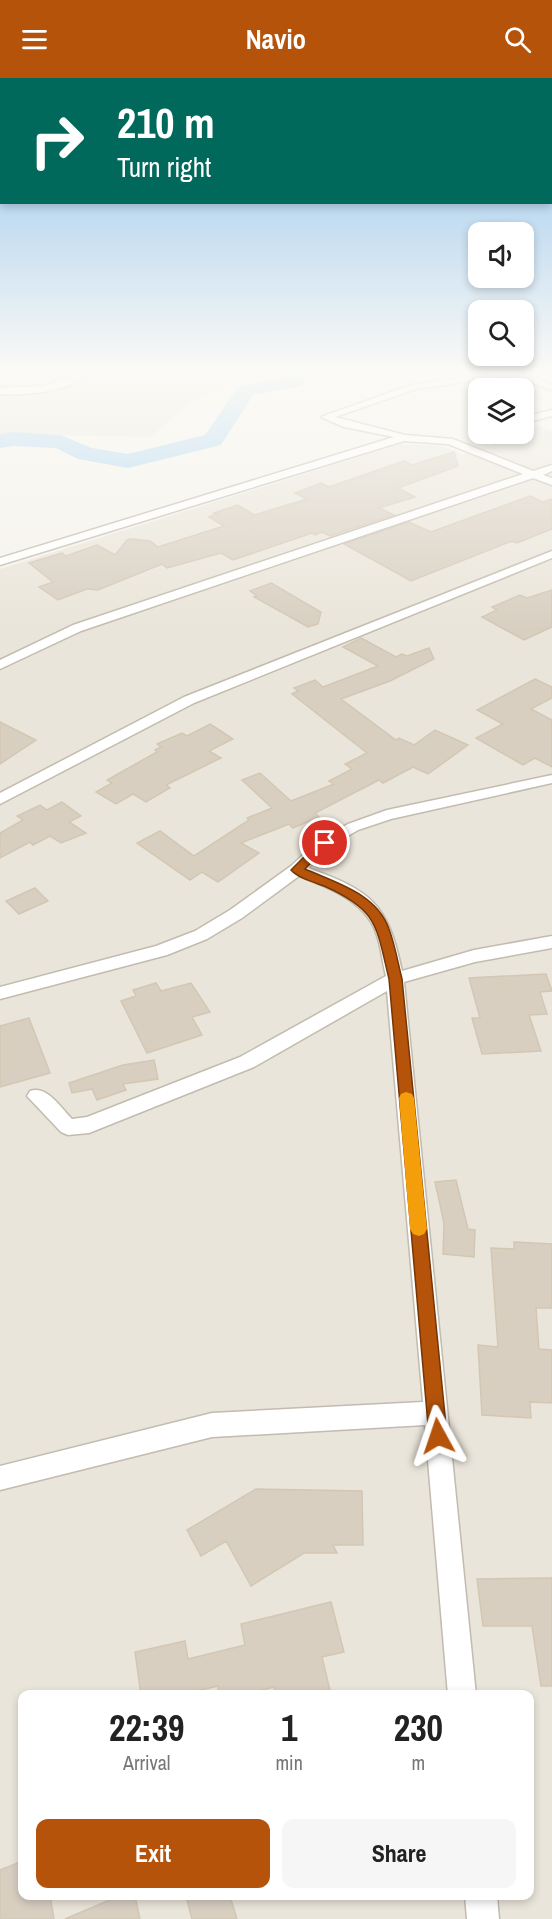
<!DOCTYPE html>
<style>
:root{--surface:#fff;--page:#f6f6f6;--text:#222;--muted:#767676;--accent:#b45309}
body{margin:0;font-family:"Archivo Narrow",sans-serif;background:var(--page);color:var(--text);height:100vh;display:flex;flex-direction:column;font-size:22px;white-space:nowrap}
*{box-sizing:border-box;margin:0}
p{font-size:20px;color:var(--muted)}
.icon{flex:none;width:33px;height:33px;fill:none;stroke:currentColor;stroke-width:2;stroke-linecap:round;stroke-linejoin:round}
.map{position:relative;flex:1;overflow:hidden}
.panel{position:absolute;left:18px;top:1612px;width:516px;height:210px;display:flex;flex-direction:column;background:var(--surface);border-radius:12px;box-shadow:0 3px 9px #0003}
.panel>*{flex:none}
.top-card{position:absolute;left:0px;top:0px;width:552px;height:126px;box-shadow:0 3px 9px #0003;background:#00695c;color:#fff;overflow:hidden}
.tools{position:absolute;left:468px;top:144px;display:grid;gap:12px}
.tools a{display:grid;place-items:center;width:66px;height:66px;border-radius:12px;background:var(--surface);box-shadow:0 3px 9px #0003;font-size:30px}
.pin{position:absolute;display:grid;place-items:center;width:51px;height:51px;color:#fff;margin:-26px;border:3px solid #fff;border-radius:50%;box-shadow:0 2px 6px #0007}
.me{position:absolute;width:66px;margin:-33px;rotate:355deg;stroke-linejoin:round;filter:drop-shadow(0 0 4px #0008)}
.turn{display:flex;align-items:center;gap:21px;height:126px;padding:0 18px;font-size:27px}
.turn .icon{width:78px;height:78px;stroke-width:2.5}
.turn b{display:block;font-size:42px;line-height:51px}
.eta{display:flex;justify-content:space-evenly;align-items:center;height:102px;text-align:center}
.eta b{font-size:36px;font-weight:700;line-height:42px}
.button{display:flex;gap:12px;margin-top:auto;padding:12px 18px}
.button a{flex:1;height:69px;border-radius:12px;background:var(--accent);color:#fff;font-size:24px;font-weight:700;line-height:69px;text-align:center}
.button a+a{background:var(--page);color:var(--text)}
header{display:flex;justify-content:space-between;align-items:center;height:78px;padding:0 18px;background:var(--accent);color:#fff;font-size:27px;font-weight:700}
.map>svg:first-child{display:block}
.residential{fill:#eae5da;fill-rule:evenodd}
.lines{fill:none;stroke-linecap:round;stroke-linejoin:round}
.river{fill:#a9d4f2;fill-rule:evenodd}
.building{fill:#d8cfc1;stroke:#d3c7b4;stroke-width:1.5}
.street-casing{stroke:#c2bbae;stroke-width:3}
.street{fill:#fff;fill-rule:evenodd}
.route{fill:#b45309;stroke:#753606;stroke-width:1.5}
.slow{fill:#f59e0b}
</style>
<header><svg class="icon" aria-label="menu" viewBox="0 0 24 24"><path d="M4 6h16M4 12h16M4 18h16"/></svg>Navio<svg class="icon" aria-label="search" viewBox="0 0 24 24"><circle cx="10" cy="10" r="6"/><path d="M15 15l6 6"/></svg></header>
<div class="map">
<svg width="552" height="1841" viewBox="0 0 552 1841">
<rect width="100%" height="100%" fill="#f6f3ec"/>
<!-- residential -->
<path class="residential" d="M 0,295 L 252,295 L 188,326 L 150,359 L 0,356 Z
M 537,348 L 552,353 L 552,1841 L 0,1841 L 0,491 L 400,366 L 444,368 L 462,377 L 524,356 ZM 22,1617 L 530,1617 L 530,1818 L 22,1818 Z"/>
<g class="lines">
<!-- river -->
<path class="river" d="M 287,295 L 307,295 L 302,308 L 253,317 L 221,367 L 128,390 L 78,381 L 56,370 L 13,368 L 0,370 L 0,356 L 13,354 L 60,357 L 92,370 L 128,376 L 205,357 L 239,308 L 286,299 Z"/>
</g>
<!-- building -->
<path class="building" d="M 454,374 L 458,388 L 398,410 L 415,419 L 379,430 L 394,437 L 330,458 L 322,454 L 315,457 L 312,455 L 233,482 L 221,475 L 167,490 L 162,486 L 98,512 L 87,511 L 58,522 L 39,509 L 53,504 L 29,485 L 62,475 L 66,478 L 97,467 L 115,477 L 127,462 L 131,461 L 150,463 L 158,469 L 224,448 L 209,439 L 217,436 L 214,435 L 238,427 L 254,437 L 307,421 L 295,415 L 321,405 L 329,409 L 404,383 L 412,387 Z
M 530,418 L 543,424 L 552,421 L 552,451 L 517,465 L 512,463 L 411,503 L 344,466 L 409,444 L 431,454 Z
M 271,505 L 321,534 L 318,546 L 308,549 L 254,519 L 257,518 L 250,513 Z
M 552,512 L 552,549 L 524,562 L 482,539 L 497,532 L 492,529 L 520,517 L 527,520 Z
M 361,560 L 396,579 L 402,576 L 407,578 L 429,570 L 434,581 L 390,603 L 341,621 L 396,662 L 399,660 L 414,667 L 435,652 L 468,667 L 428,696 L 413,689 L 383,705 L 379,702 L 315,735 L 319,739 L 293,750 L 289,746 L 241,765 L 259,775 L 218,804 L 202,794 L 190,802 L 137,765 L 160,753 L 194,778 L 249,742 L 247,740 L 272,730 L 242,702 L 260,695 L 291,723 L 334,706 L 329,703 L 352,691 L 345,686 L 367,675 L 292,616 L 298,613 L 294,610 L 315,602 L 323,609 L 378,588 L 343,569 Z
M 535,601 L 552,609 L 552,620 L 531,631 L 552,642 L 552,689 L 535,680 L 523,687 L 476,660 L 503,646 L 477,632 Z
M 0,644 L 36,662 L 0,686 Z
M 210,646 L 233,661 L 209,673 L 221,680 L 166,707 L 170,710 L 146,724 L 133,716 L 116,726 L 96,714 L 112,705 L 107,702 L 157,674 L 155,672 L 161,669 L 157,666 L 182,655 L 187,658 Z
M 62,724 L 81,738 L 69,744 L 86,755 L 61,765 L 50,758 L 33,767 L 30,764 L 0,780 L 0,755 L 23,742 L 17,738 L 40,727 L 47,732 Z
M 35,810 L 48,823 L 19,836 L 6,823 Z
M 546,896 L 552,913 L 540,914 L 547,936 L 529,937 L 541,973 L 482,976 L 472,940 L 480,940 L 469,900 Z
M 156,905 L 161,913 L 191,905 L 210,934 L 192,939 L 202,957 L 147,975 L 121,923 L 136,918 L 133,912 Z
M 29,940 L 50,995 L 0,1009 L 0,948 Z
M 154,982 L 158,1001 L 123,1006 L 126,1012 L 97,1022 L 92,1011 L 72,1015 L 69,1005 L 123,987 Z
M 456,1102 L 468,1151 L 475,1152 L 474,1179 L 443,1176 L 444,1145 L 435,1104 Z
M 514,1164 L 552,1166 L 552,1230 L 536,1230 L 539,1271 L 552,1272 L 552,1325 L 530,1324 L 531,1340 L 482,1337 L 478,1267 L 498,1269 L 491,1170 L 514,1171 Z
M 256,1411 L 362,1413 L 363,1467 L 333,1467 L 337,1475 L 304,1475 L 251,1508 L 226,1463 L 201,1478 L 187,1452 Z
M 552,1500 L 552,1608 L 541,1608 L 532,1548 L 483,1548 L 477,1501 Z
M 331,1524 L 344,1574 L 322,1579 L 331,1617 L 276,1617 L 274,1609 L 243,1617 L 219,1617 L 218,1608 L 180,1617 L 141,1617 L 135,1574 L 185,1563 L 188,1581 L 245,1567 L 241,1546 Z
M 22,1783 L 22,1818 L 50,1818 L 54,1841 L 0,1841 L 0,1792 Z
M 119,1818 L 135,1818 L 140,1841 L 65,1841 Z
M 186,1818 L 230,1818 L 237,1841 L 192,1841 Z"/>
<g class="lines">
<!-- street casing -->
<g class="street-casing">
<path id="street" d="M 80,295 L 90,295 C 68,314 29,317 0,316 L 0,310 L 44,308 Z
M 490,295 L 521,295 L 552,306 L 552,312 L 516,299 L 498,299 L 416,311 L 335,339 L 405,357 L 453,361 L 533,393 L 552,387 L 552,393 L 543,397 L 552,400 L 552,407 L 533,400 L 81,553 L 0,591 L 0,582 L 73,547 L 523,396 L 448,366 L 404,363 L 0,487 L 0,480 L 394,359 L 344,349 L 321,339 L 411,307 Z
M 552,332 L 552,338 L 524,345 L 524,339 Z
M 552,473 L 552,480 L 194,625 L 0,726 L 0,715 L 184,619 Z
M 552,697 L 552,705 L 391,741 L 358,752 L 331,768 L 308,790 C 372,813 388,826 402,893 L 474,872 L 552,858 L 552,870 L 475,884 L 404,904 L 476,1617 L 448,1617 L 425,1347 L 212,1359 L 0,1412 L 0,1388 L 212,1335 L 423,1324 L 387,913 L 254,989 L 89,1055 L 68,1057 L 61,1054 L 27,1018 L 30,1013 C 47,1007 61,1030 72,1041 L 87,1039 L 240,979 L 386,898 C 382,883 381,866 375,852 C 363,822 327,809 299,798 L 242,840 L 207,861 L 167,877 L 0,921 L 0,909 L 156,868 L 195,853 L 230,832 L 291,788 L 319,762 L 348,746 L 387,732 Z
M 465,1818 L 497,1818 L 499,1841 L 467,1841 Z"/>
</g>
<!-- street -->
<use href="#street" class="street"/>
</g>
<!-- sky -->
<linearGradient id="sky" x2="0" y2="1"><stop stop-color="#8fc1ec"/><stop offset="0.53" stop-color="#fbfaf6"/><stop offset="1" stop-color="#fbfaf6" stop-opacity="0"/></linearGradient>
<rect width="552" height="552" fill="url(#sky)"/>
<!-- route -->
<path class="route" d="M 325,761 L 329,762 L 329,767 L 305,791 C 337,805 377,816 389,851 C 395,867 398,885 402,901 L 447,1358 L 444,1365 L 438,1367 L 431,1365 L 429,1358 L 389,901 C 376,847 378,832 324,808 C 313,804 298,800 291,792 L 321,762 Z"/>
<!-- slow -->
<path class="slow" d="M 406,1014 L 412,1016 L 414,1020 L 427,1151 L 424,1156 L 419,1158 L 413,1156 L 410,1151 L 399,1020 L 401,1016 Z"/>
</svg>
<div class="tools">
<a><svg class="icon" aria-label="sound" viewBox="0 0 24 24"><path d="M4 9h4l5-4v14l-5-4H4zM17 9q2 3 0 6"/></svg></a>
<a><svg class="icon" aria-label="search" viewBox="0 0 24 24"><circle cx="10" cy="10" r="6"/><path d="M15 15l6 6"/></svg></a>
<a><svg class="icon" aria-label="layers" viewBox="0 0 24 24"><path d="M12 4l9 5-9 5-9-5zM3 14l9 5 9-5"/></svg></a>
</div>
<div class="pin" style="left:325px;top:765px;background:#d93025"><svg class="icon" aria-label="arrive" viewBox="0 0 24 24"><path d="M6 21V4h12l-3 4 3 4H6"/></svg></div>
<svg class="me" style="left:438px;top:1358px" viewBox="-20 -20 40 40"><path d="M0-17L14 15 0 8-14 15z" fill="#b45309" stroke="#fff" stroke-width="4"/></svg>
<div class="top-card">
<div class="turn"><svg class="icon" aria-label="right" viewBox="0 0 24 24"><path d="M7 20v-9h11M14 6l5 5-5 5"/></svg><div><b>210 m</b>Turn right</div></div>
</div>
<section class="panel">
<div class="eta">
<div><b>22:39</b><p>Arrival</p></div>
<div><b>1</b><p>min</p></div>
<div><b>230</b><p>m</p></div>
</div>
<div class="button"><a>Exit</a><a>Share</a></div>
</section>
</div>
